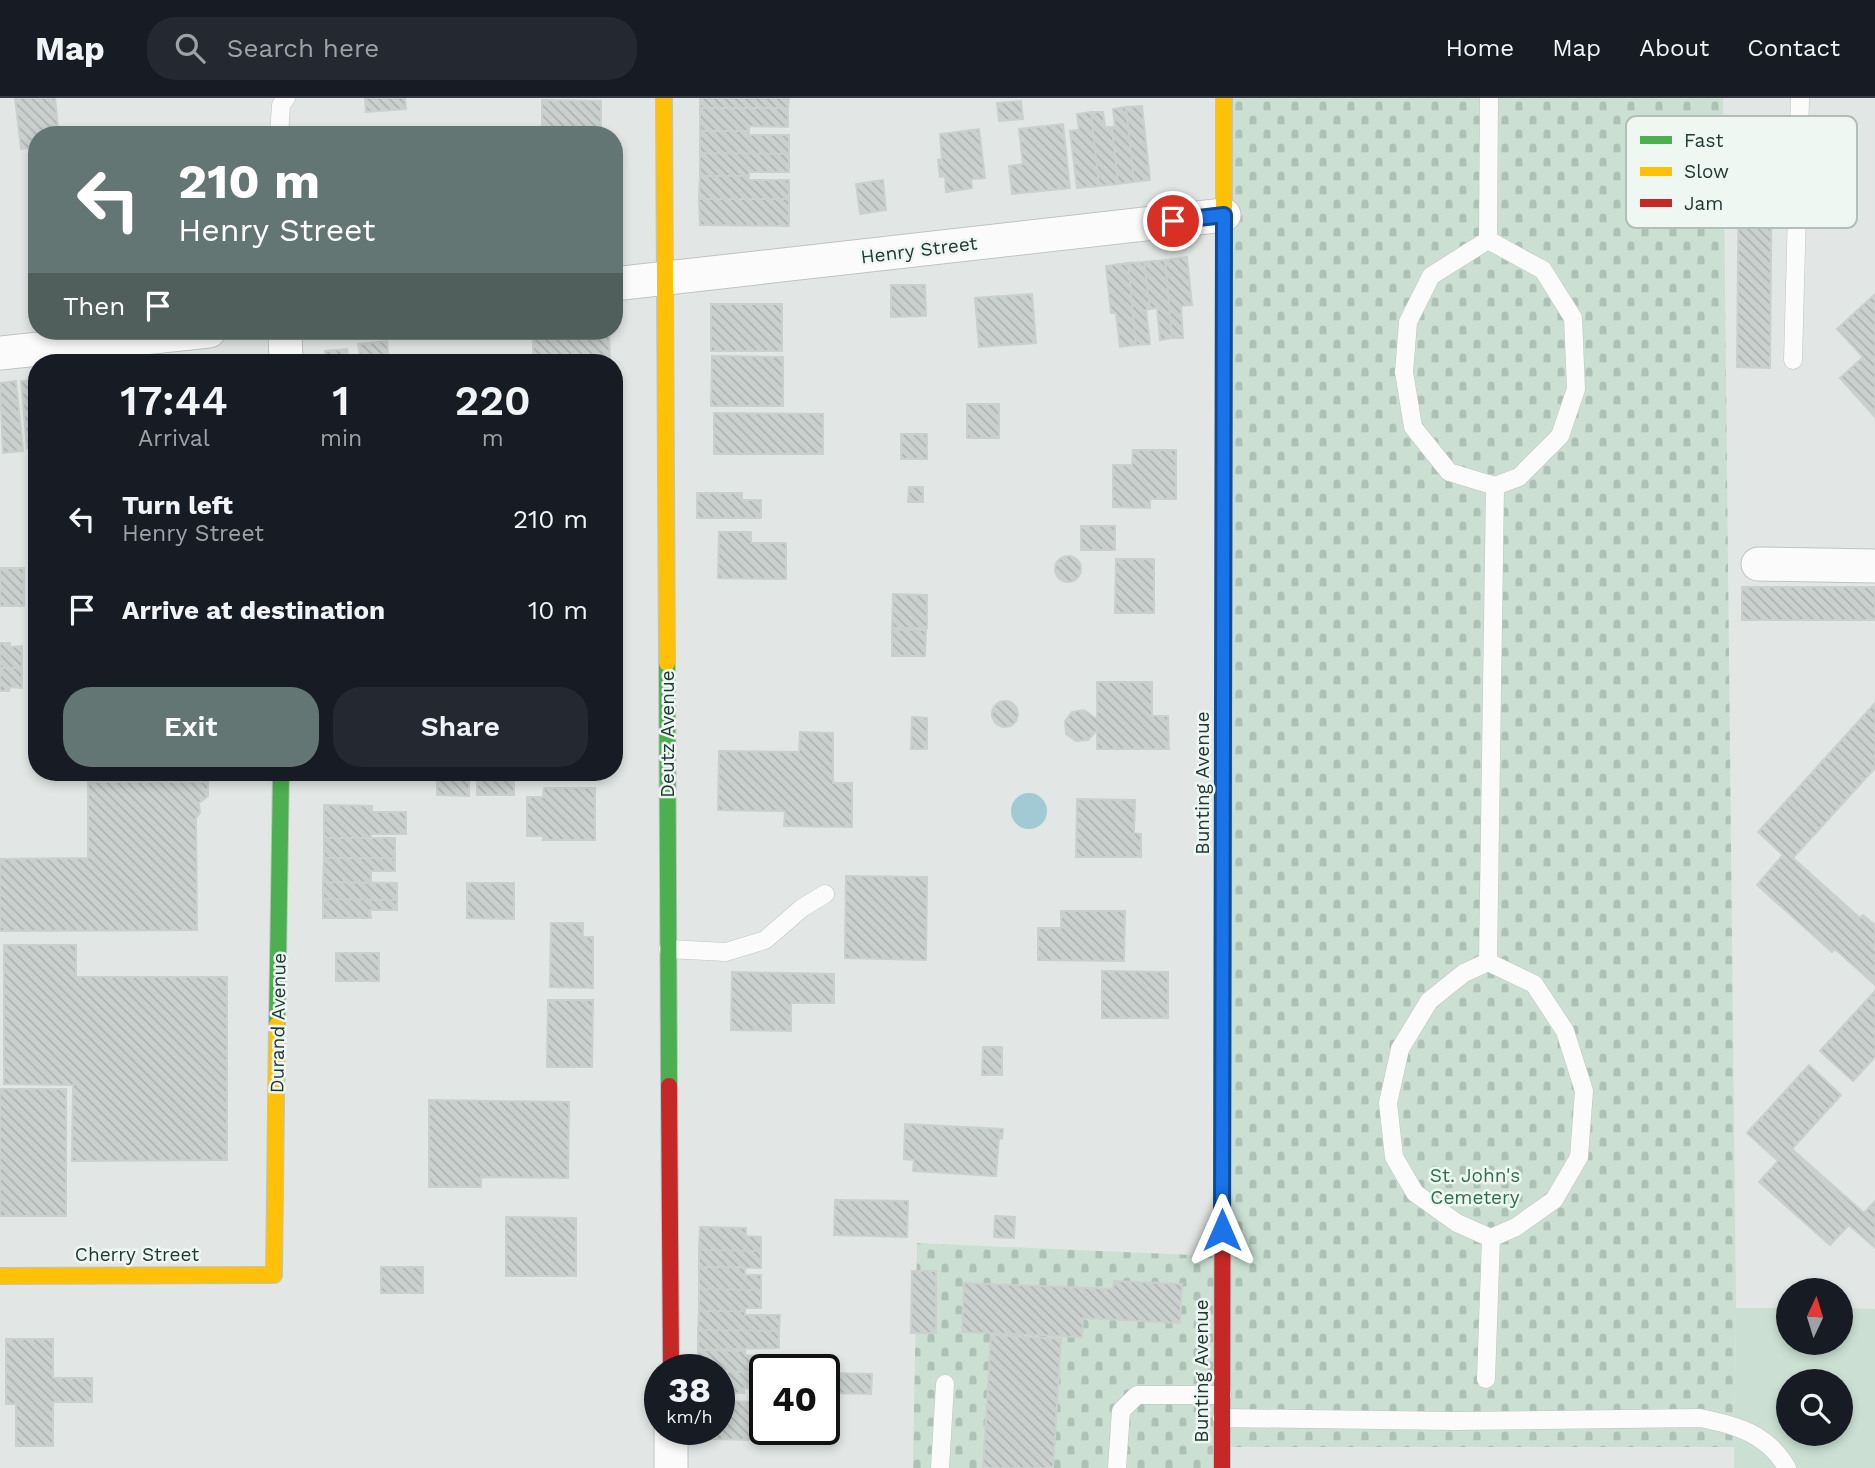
<!DOCTYPE html>
<style>
:root{--surface:#171b24;--page:#242831;--text:#f1f3f6;--muted:#9ea1a6;--line:#363941;--accent:#647673}
body{margin:0;font-family:"Work Sans",sans-serif;background:var(--page);color:var(--text);height:100vh;display:flex;flex-direction:column;font-size:26px;white-space:nowrap}
*{box-sizing:border-box;margin:0}
p{font-size:23px;color:var(--muted)}
.icon{flex:none;width:38px;height:38px;fill:none;stroke:currentColor;stroke-width:2;stroke-linecap:round;stroke-linejoin:round}
.map{position:relative;flex:1;overflow:hidden}
.sheet{position:absolute;left:28px;top:256px;width:595px;height:427px;display:flex;flex-direction:column;background:var(--surface);border-radius:28px;box-shadow:0 4px 10px #0003}
.sheet>*{flex:none}
.hud{position:absolute;left:28px;top:28px;width:595px;height:214px;border-radius:28px;box-shadow:0 4px 10px #0003;background:#647673;color:#fff;overflow:hidden}
.needle{width:46px;rotate:4deg}
.fabs{position:absolute;left:1776px;top:1180px;display:grid;gap:14px}
.fabs a{display:grid;place-items:center;width:77px;height:77px;border-radius:50%;background:var(--surface);box-shadow:0 4px 10px #0003;font-size:35px}
.speed{position:absolute;left:644px;top:1256px;display:flex;gap:14px;font-size:35px;font-weight:700;text-align:center}
.speed>*{display:grid;place-content:center;width:91px;height:91px;border-radius:50%;background:var(--surface);box-shadow:0 4px 10px #0003;line-height:1}
.speed small{font-size:18px;font-weight:400}
.speed .limit{border:4px solid #111;border-radius:10px;background:#fff;color:#111}
.pin{position:absolute;display:grid;place-items:center;width:60px;height:60px;color:#fff;margin:-30px;border:4px solid #fff;border-radius:50%;box-shadow:0 2px 7px #0007}
.me{position:absolute;width:77px;margin:-38px;rotate:0deg;stroke-linejoin:round;filter:drop-shadow(0 0 5px #0008)}
.turn{display:flex;align-items:center;gap:24px;height:147px;padding:0 35px;font-size:32px}
.turn .icon{width:91px;height:91px;stroke-width:2.5}
.turn b{display:block;font-size:49px;line-height:60px}
.then{display:flex;align-items:center;height:66px;padding:0 35px;background:#0003;gap:14px;font-size:26px}
.eta{display:flex;justify-content:space-evenly;align-items:center;height:119px;text-align:center}
.eta b{font-size:42px;font-weight:600;line-height:49px}
.action{display:flex;gap:14px;margin-top:auto;padding:14px 35px}
.action a{flex:1;height:80px;border-radius:28px;background:var(--accent);color:#fff;font-size:28px;font-weight:600;line-height:80px;text-align:center}
.action a+a{background:var(--page);color:var(--text)}
ul{padding:0;list-style:none}
li{display:flex;align-items:center;gap:21px;height:91px;padding:0 35px}
li div{flex:1}
li b{display:block;font-size:26px}
li em{font-style:normal}
header{display:flex;align-items:center;gap:42px;box-sizing:border-box;height:98px;padding:0 35px;background:var(--surface);border-bottom:2px solid var(--line)}
header strong{font-size:33px}
nav{display:flex;gap:38px;margin-inline-start:auto;font-size:24px}
.search{width:490px;height:63px;background:var(--page);display:flex;align-items:center;gap:18px;box-sizing:border-box;padding:0 24px;border-radius:28px;color:var(--muted);font-size:26px}
.map>svg:first-child{display:block}
.green{fill:#cbe0d3;fill-rule:evenodd}
.cemetery{fill:url(#cemetery-stones)}
.water{fill:#a2cad5}
.building{fill:url(#building-back-hatch);stroke:#cbd0ce;stroke-width:2}
.lines{fill:none;stroke-linecap:round;stroke-linejoin:round}
.lane-casing{stroke:#bfc4c2;stroke-width:19}
.street-casing{stroke:#bfc4c2;stroke-width:35}
.fast-casing{stroke:#bdc5c2;stroke-width:18}
.slow-casing{stroke:#bdc5c2;stroke-width:18}
.jam-casing{stroke:#bdc5c2;stroke-width:18}
.lane{stroke:#fbfbfb;stroke-width:18}
.street{stroke:#fbfbfb;stroke-width:33}
.fast{stroke:#4caf50;stroke-width:16}
.slow{stroke:#ffc107;stroke-width:16}
.jam{stroke:#c62828;stroke-width:16}
.route-casing{stroke:#114b97;stroke-width:18}
.route{stroke:#1a73e8;stroke-width:12}
.labels{text-anchor:middle;dominant-baseline:central;stroke-width:5;stroke-linejoin:round;paint-order:stroke}
.street-label{font-size:19px;fill:#203935;stroke:#eff7f3}
.park-label{font-size:19px;fill:#2c6f4b;stroke:#eff7f3}
.key{fill:#eff7f3;stroke:#b1beba;stroke-width:2}
.key-label{font-size:19px;fill:#203935}
</style>
<header>
<strong>Map</strong>
<div class="search"><svg class="icon" aria-label="search" viewBox="0 0 24 24"><circle cx="10" cy="10" r="6"/><path d="M15 15l6 6"/></svg>Search here</div>
<nav><a>Home</a><a>Map</a><a>About</a><a>Contact</a></nav>
</header>
<div class="map">
<svg width="1875" height="1370" viewBox="0 0 1875 1370">
<defs>
<pattern id="cemetery-stones" width="16" height="16" patternUnits="userSpaceOnUse" patternTransform="scale(1.75)"><rect width="16" height="16" fill="#cbe0d3"/><path d="M2 7V4a2 2 0 0 1 4 0v3zM10 15v-3a2 2 0 0 1 4 0v3z" fill="#aec1b6"/></pattern>
<pattern id="building-back-hatch" width="6" height="6" patternUnits="userSpaceOnUse" patternTransform="scale(1.75)"><rect width="6" height="6" fill="#cad0ce"/><path d="M-1 5l2 2M0 0l6 6M5-1l2 2" fill="none" stroke="#adb3b2"/></pattern>
</defs>
<rect width="100%" height="100%" fill="#e2e7e5"/>
<!-- green -->
<path class="green" d="M 1736,1210 L 1788,1210 L 1788,1244 L 1841,1244 L 1841,1210 L 1875,1211 L 1875,1370 L 1734,1370 ZM 1788,1283 L 1841,1283 L 1841,1335 L 1788,1335 Z"/>
<!-- cemetery -->
<path class="cemetery" d="M 1217,0 L 1723,0 L 1736,1210 L 1734,1349 L 1216,1349 L 1215,1370 L 913,1370 L 917,1145 L 1215,1158 Z"/>
<!-- water -->
<path class="water" d="M1011 713a18 18 0 1 1 36 0a18 18 0 1 1-36 0Z"/>
<!-- building -->
<path class="building" d="M 15,0 L 55,0 L 59,37 L 37,37 L 37,49 L 21,51 Z
M 365,0 L 405,0 L 406,11 L 366,14 Z
M 700,0 L 789,0 L 788,10 L 700,10 Z
M 542,2 L 601,3 L 601,37 L 542,37 Z
M 1021,3 L 1023,21 L 999,23 L 997,5 Z
M 1142,8 L 1150,82 L 1134,84 L 1126,9 Z
M 1126,9 L 1134,84 L 1118,86 L 1112,29 L 1115,28 L 1113,11 Z
M 700,10 L 788,10 L 788,29 L 749,28 L 749,33 L 700,33 Z
M 1091,14 L 1099,88 L 1077,90 L 1070,33 L 1079,32 L 1077,16 Z
M 1091,14 L 1103,14 L 1105,29 L 1112,29 L 1118,86 L 1099,88 Z
M 1063,26 L 1070,90 L 1012,96 L 1009,68 L 1023,66 L 1019,31 Z
M 979,31 L 985,80 L 971,81 L 972,90 L 946,94 L 945,78 L 940,79 L 938,62 L 942,61 L 940,36 Z
M 700,33 L 749,33 L 749,37 L 789,37 L 789,56 L 700,55 Z
M 700,55 L 789,56 L 789,74 L 749,74 L 749,78 L 700,78 Z
M 1739,56 L 1772,56 L 1770,270 L 1737,269 Z
M 37,58 L 37,95 L 36,95 L 32,59 Z
M 700,78 L 749,78 L 748,82 L 789,82 L 789,101 L 699,101 Z
M 883,82 L 886,112 L 860,116 L 856,86 Z
M 699,101 L 789,101 L 789,128 L 700,127 Z
M 1187,159 L 1192,207 L 1181,208 L 1183,240 L 1172,240 L 1165,162 Z
M 1165,162 L 1172,240 L 1160,242 L 1157,210 L 1150,211 L 1144,164 Z
M 1144,164 L 1150,211 L 1146,212 L 1150,246 L 1136,247 L 1128,165 Z
M 1128,165 L 1136,247 L 1120,249 L 1116,215 L 1111,215 L 1106,168 Z
M 891,187 L 925,187 L 926,218 L 891,219 Z
M 1032,196 L 1036,245 L 979,249 L 975,200 Z
M 1875,196 L 1875,319 L 1840,280 L 1863,259 L 1837,231 Z
M 711,206 L 782,206 L 782,253 L 711,253 Z
M 533,233 L 609,233 L 610,263 L 548,263 L 547,261 L 533,261 Z
M 387,243 L 389,264 L 361,264 L 358,246 Z
M 347,251 L 349,264 L 326,264 L 325,253 Z
M 712,258 L 783,259 L 783,308 L 711,308 Z
M 37,282 L 37,350 L 27,350 L 21,283 Z
M 16,283 L 23,353 L 3,355 L 0,285 Z
M 967,306 L 999,306 L 999,340 L 967,340 Z
M 714,315 L 823,316 L 823,356 L 714,356 Z
M 901,336 L 927,336 L 927,361 L 901,361 Z
M 1133,352 L 1176,352 L 1176,401 L 1150,401 L 1150,410 L 1113,409 L 1113,367 L 1132,367 Z
M 909,389 L 923,389 L 923,404 L 908,404 Z
M 697,395 L 742,395 L 742,402 L 761,402 L 761,420 L 697,420 Z
M 1081,428 L 1115,428 L 1115,452 L 1081,452 Z
M 719,434 L 751,434 L 751,445 L 786,445 L 786,481 L 718,480 Z
M1055 471a13 13 0 1 1 26 0a13 13 0 1 1-26 0Z
M 1116,461 L 1154,461 L 1154,515 L 1115,515 Z
M 0,470 L 24,470 L 24,508 L 0,508 Z
M 1742,489 L 1875,489 L 1875,522 L 1742,522 Z
M 893,496 L 927,497 L 927,530 L 892,530 Z
M 892,532 L 926,532 L 925,558 L 892,558 Z
M 0,545 L 10,545 L 10,549 L 22,548 L 22,570 L 0,570 Z
M 0,570 L 22,570 L 22,590 L 10,589 L 9,593 L 0,593 Z
M 1097,584 L 1152,584 L 1152,618 L 1168,618 L 1169,651 L 1097,651 L 1097,632 L 1088,642 L 1076,643 L 1066,636 L 1065,623 L 1072,614 L 1084,612 L 1097,621 Z
M992 616a13 13 0 1 1 26 0a13 13 0 1 1-26 0Z
M 1875,605 L 1875,670 L 1793,760 L 1860,820 L 1863,817 L 1875,827 L 1875,887 L 1835,851 L 1832,854 L 1757,787 L 1783,757 L 1758,734 Z
M 912,619 L 927,620 L 927,651 L 911,651 Z
M 800,634 L 833,635 L 833,685 L 852,685 L 852,729 L 784,728 L 785,713 L 718,712 L 719,653 L 799,654 Z
M 437,674 L 469,674 L 469,698 L 437,697 Z
M 477,675 L 514,675 L 514,697 L 477,697 Z
M 88,684 L 208,684 L 208,698 L 199,705 L 200,715 L 196,720 L 197,832 L 0,833 L 0,761 L 88,760 Z
M 544,690 L 595,690 L 595,742 L 543,742 L 543,738 L 527,738 L 527,699 L 543,699 Z
M 1077,701 L 1135,702 L 1134,735 L 1141,736 L 1141,759 L 1076,759 Z
M 324,707 L 372,708 L 372,714 L 406,714 L 406,736 L 371,736 L 371,740 L 324,740 Z
M 324,740 L 395,740 L 395,760 L 324,760 Z
M 324,760 L 395,760 L 395,773 L 371,773 L 371,785 L 323,784 Z
M 846,778 L 927,779 L 926,862 L 845,860 Z
M 323,784 L 397,785 L 397,802 L 323,801 Z
M 467,785 L 514,785 L 514,821 L 467,820 Z
M 323,801 L 397,802 L 397,812 L 370,812 L 371,820 L 323,820 Z
M 1061,813 L 1125,813 L 1124,863 L 1038,862 L 1038,830 L 1061,830 Z
M 551,825 L 583,825 L 583,839 L 593,839 L 593,890 L 550,889 Z
M 4,847 L 76,847 L 76,879 L 227,879 L 227,1062 L 72,1063 L 73,987 L 4,986 Z
M 336,855 L 379,855 L 379,883 L 336,883 Z
M 1102,873 L 1168,874 L 1168,920 L 1102,920 Z
M 732,874 L 834,876 L 834,905 L 791,905 L 791,933 L 731,932 Z
M 1875,893 L 1875,959 L 1853,983 L 1820,953 Z
M 548,902 L 593,902 L 592,969 L 547,969 Z
M 983,949 L 1002,949 L 1002,977 L 982,977 Z
M 1809,967 L 1841,997 L 1792,1051 L 1864,1115 L 1875,1103 L 1875,1150 L 1849,1127 L 1830,1147 L 1759,1084 L 1778,1063 L 1747,1035 Z
M 0,991 L 66,991 L 66,1118 L 0,1118 Z
M 429,1002 L 569,1004 L 568,1080 L 481,1079 L 481,1089 L 429,1089 Z
M 905,1026 L 1003,1031 L 1002,1041 L 999,1040 L 996,1078 L 913,1073 L 914,1062 L 904,1061 Z
M 835,1102 L 908,1103 L 907,1139 L 834,1137 Z
M 995,1118 L 1015,1119 L 1014,1140 L 994,1139 Z
M 506,1119 L 576,1120 L 576,1178 L 506,1178 Z
M 700,1129 L 746,1130 L 746,1138 L 761,1139 L 761,1153 L 699,1152 Z
M 699,1152 L 761,1153 L 761,1170 L 699,1169 Z
M 381,1169 L 423,1169 L 423,1195 L 381,1195 Z
M 699,1169 L 745,1169 L 745,1177 L 761,1177 L 761,1192 L 699,1191 Z
M 912,1173 L 936,1173 L 936,1235 L 911,1235 Z
M 1114,1183 L 1182,1186 L 1180,1225 L 1083,1220 L 1082,1239 L 962,1234 L 964,1185 L 1113,1191 Z
M 699,1191 L 761,1192 L 761,1210 L 745,1210 L 745,1213 L 699,1213 Z
M 699,1213 L 745,1213 L 745,1217 L 780,1217 L 779,1233 L 698,1232 Z
M 698,1232 L 779,1233 L 779,1250 L 698,1252 Z
M 991,1237 L 1061,1241 L 1053,1370 L 983,1370 Z
M 6,1241 L 53,1241 L 53,1280 L 92,1280 L 92,1304 L 53,1304 L 53,1348 L 16,1348 L 16,1306 L 6,1306 Z
M 698,1252 L 745,1253 L 745,1257 L 780,1260 L 780,1272 L 765,1272 L 765,1274 L 698,1272 Z
M 719,1274 L 765,1274 L 765,1291 L 744,1290 L 744,1295 L 719,1295 Z
M 824,1275 L 872,1276 L 871,1296 L 824,1295 Z
M 719,1303 L 765,1304 L 765,1316 L 753,1316 L 753,1342 L 710,1341 L 710,1337 L 701,1337 L 701,1332 L 719,1332 Z"/>
<g class="lines">
<!-- lane casing -->
<g class="lane-casing">
<path id="lane" d="M 279,37 L 281,7 L 286,0
M 1488,142 L 1543,172 L 1573,220 L 1576,291 L 1560,338 L 1519,379 L 1495,388 L 1449,374 L 1413,329 L 1404,274 L 1408,224 L 1431,178 Z
M 1488,142 L 1489,0
M 1793,262 L 1800,0
M 668,851 L 726,854 L 765,842 L 802,810 L 825,796
M 1488,864 L 1534,886 L 1565,933 L 1584,993 L 1579,1059 L 1554,1102 L 1516,1129 L 1491,1140 L 1457,1125 L 1415,1095 L 1394,1059 L 1388,1005 L 1400,951 L 1429,903 L 1464,875 Z
M 1488,864 L 1495,388
M 1486,1281 L 1491,1140
M 1222,1320 L 1455,1323 L 1700,1320 C 1736,1327 1768,1336 1787,1370
M 940,1370 L 945,1286
M 1117,1370 L 1121,1313 L 1137,1297 L 1222,1297"/>
</g>
<!-- street casing -->
<g class="street-casing">
<path id="street" d="M 614,186 L 1224,117
M 285,233 L 286,264
M 0,255 L 209,233
M 1758,466 L 1875,468
M 671,1370 L 671,1332"/>
</g>
<!-- fast casing -->
<g class="fast-casing">
<path id="fast" d="M 667,565 L 669,988
M 1223,805 L 1224,319
M 277,927 L 281,674"/>
</g>
<!-- slow casing -->
<g class="slow-casing">
<path id="slow" d="M 664,0 L 667,565
M 1224,319 L 1224,0
M 0,1178 L 274,1177 L 277,927"/>
</g>
<!-- jam casing -->
<g class="jam-casing">
<path id="jam" d="M 669,988 L 671,1272
M 1222,1370 L 1223,805"/>
</g>
<!-- lane -->
<use href="#lane" class="lane"/>
<!-- street -->
<use href="#street" class="street"/>
<!-- fast -->
<use href="#fast" class="fast"/>
<!-- slow -->
<use href="#slow" class="slow"/>
<!-- jam -->
<use href="#jam" class="jam"/>
</g>
<g class="lines">
<!-- route casing -->
<g class="route-casing">
<path id="route" d="M 1173,123 L 1224,117 L 1222,1132"/>
</g>
<!-- route -->
<use href="#route" class="route"/>
</g>
<g class="labels">
<!-- street labels -->
<g class="street-label">
<text transform="translate(919 152) rotate(-7)">Henry Street</text>
<text transform="translate(667 636) rotate(-90)">Deutz Avenue</text>
<text transform="translate(1202 685) rotate(-90)">Bunting Avenue</text>
<text transform="translate(278 925) rotate(-89)">Durand Avenue</text>
<text x="137" y="1156">Cherry Street</text>
<text transform="translate(1201 1273) rotate(-90)">Bunting Avenue</text>
</g>
<!-- park labels -->
<g class="park-label">
<text x="1475" y="1077">St. John's<tspan x="1475" dy="22">Cemetery</tspan></text>
</g>
</g>
<!-- legend -->
<rect x="1626" y="18" width="231" height="112" rx="10" class="key"/>
<rect x="1640" y="38" width="32" height="8" fill="#4caf50"/>
<rect x="1640" y="69" width="32" height="9" fill="#ffc107"/>
<rect x="1640" y="101" width="32" height="8" fill="#c62828"/>
<g class="key-label">
<text x="1684" y="49">Fast</text>
<text x="1684" y="80">Slow</text>
<text x="1684" y="112">Jam</text>
</g>
</svg>
<div class="fabs">
<a><svg class="needle" viewBox="-14 -14 28 28"><path d="M0-13l5 13h-10z" fill="#e53935"/><path d="M0 13l5-13h-10z" fill="#9ea1a6"/></svg></a>
<a><svg class="icon" aria-label="search" viewBox="0 0 24 24"><circle cx="10" cy="10" r="6"/><path d="M15 15l6 6"/></svg></a>
</div>
<div class="speed"><div>38<small>km/h</small></div><div class="limit">40</div></div>
<div class="pin" style="left:1173px;top:123px;background:#d93025"><svg class="icon" aria-label="arrive" viewBox="0 0 24 24"><path d="M6 21V4h12l-3 4 3 4H6"/></svg></div>
<svg class="me" style="left:1222px;top:1132px" viewBox="-20 -20 40 40"><path d="M0-17L14 15 0 8-14 15z" fill="#1a73e8" stroke="#fff" stroke-width="4"/></svg>
<div class="hud">
<div class="turn"><svg class="icon" aria-label="left" viewBox="0 0 24 24"><path d="M17 20v-9H6M10 6l-5 5 5 5"/></svg><div><b>210 m</b>Henry Street</div></div>
<div class="then">Then<svg class="icon" aria-label="arrive" viewBox="0 0 24 24"><path d="M6 21V4h12l-3 4 3 4H6"/></svg></div>
</div>
<section class="sheet">
<div class="eta">
<div><b>17:44</b><p>Arrival</p></div>
<div><b>1</b><p>min</p></div>
<div><b>220</b><p>m</p></div>
</div>
<ul>
<li><svg class="icon" aria-label="left" viewBox="0 0 24 24"><path d="M17 20v-9H6M10 6l-5 5 5 5"/></svg><div><b>Turn left</b><p>Henry Street</p></div><em>210 m</em></li>
<li><svg class="icon" aria-label="arrive" viewBox="0 0 24 24"><path d="M6 21V4h12l-3 4 3 4H6"/></svg><div><b>Arrive at destination</b></div><em>10 m</em></li>
</ul>
<div class="action"><a>Exit</a><a>Share</a></div>
</section>
</div>
